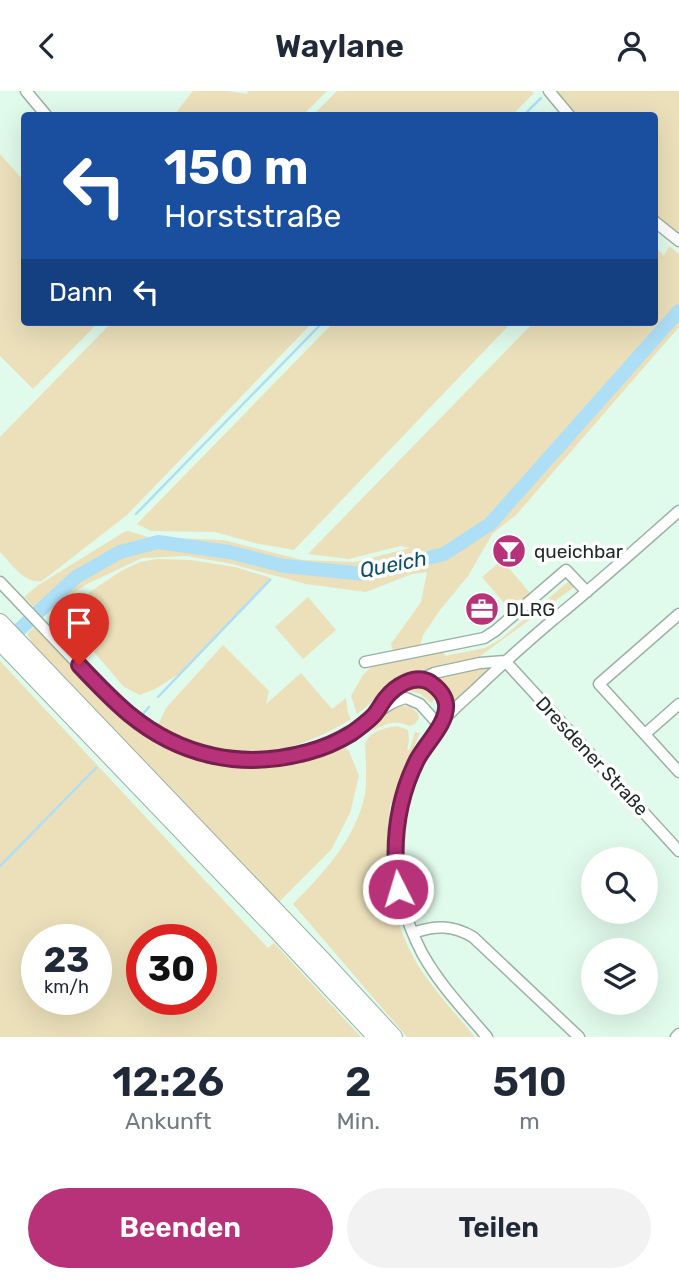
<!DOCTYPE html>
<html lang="de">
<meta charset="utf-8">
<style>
:root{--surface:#fff;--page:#f2f2f3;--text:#1f2937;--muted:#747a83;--accent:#b73279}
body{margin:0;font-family:Rubik,sans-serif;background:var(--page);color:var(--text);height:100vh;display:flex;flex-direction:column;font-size:26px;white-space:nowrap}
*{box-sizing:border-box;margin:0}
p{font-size:23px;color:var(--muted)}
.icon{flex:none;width:38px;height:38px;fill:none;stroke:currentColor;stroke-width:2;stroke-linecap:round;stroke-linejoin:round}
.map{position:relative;height:946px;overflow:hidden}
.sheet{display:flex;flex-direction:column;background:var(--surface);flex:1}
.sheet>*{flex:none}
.hud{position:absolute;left:21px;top:21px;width:637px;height:214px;border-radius:7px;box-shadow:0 7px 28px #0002;background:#1a4fa0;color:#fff;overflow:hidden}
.buttons{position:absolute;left:581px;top:756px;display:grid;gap:14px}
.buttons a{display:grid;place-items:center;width:77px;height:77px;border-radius:50%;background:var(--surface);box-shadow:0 7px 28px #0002;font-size:35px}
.speed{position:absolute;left:21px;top:833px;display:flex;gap:14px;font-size:35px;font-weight:700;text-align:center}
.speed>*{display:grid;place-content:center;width:91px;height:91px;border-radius:50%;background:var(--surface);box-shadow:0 7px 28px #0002;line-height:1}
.speed small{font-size:18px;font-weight:400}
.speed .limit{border:10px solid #d22;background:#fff;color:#111}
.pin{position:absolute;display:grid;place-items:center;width:60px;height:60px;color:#fff;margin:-72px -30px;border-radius:50% 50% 50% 0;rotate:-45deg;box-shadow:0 0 7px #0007}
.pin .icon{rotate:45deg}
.me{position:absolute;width:77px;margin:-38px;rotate:355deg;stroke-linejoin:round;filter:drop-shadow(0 0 5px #0008)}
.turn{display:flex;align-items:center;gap:24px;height:147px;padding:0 28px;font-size:32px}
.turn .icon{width:91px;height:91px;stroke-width:2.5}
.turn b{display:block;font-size:49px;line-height:60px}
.then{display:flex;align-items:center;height:66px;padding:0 28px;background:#0003;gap:14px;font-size:26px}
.eta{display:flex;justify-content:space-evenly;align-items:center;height:119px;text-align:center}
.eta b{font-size:42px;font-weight:600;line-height:49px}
.cta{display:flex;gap:14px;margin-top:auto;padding:14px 28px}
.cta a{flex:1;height:80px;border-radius:42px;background:var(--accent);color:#fff;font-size:28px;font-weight:600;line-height:80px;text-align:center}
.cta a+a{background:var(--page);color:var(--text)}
header{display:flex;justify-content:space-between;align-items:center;height:91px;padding:0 28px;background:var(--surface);font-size:32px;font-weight:600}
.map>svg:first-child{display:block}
.green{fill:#ebe0ba;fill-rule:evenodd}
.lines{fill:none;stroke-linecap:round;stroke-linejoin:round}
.stream{stroke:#addff6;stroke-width:2.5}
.river{stroke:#addff6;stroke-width:14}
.minor-casing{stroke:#9ab2a4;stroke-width:13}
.highway-casing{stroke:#9ab2a4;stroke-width:18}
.minor{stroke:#fff;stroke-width:10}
.highway{stroke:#fff;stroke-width:16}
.route-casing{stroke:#77204f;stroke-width:18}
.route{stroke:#b73279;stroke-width:12}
.labels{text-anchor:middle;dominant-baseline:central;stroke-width:7;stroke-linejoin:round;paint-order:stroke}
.poi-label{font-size:19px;fill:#1f2924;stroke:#fff;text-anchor:start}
.street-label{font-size:19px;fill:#1f2924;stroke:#fff}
.water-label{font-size:21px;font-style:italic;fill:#0e4f67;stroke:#fff}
</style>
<header><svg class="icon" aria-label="back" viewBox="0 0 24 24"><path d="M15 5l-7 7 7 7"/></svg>Waylane<svg class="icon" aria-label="person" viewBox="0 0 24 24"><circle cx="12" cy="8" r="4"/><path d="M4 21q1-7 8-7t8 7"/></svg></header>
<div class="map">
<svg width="679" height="946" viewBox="0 0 679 946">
<rect width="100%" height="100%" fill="#e0faeb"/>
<!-- green -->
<path class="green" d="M 193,0 L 228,0 L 247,3 L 248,0 L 327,0 L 303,24 L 174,24 Z
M 337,0 L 532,0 L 534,2 L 512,24 L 313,24 Z
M 559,0 L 679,0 L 679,149 L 655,130 L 654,24 L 569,24 L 552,3 Z
M 0,63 L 24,90 L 24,231 L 99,231 L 33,298 L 0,265 Z
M 655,155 L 664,165 L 669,155 L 679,163 L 679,236 L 516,424 L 493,442 L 468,485 L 440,519 L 423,544 L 420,555 L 393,560 L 391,553 L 421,511 L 427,481 L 412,483 L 366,501 L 306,493 L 232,473 L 187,465 L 142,467 L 87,493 L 50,517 L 42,524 L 24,506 L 37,495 L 124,441 L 128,440 L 148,446 L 223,449 L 302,469 L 355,471 L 410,457 L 400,455 L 349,468 L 308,463 L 534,231 L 654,231 Z
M 112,231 L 313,231 L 127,424 L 42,490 C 24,493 12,473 0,461 L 0,346 Z
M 334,231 L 512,231 L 294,459 L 255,452 L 215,441 L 151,440 L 137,433 Z
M 157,468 L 191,469 L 235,476 L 271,487 L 185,579 L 157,597 L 140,604 L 124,596 L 60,521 L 121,480 L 140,471 Z
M 502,469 L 530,502 L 510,519 L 482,486 Z
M 569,490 L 574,496 L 479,566 L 433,576 L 403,584 L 390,593 L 365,617 L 357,623 L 351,605 L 363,584 L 374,573 L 443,559 L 445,565 L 485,557 L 501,548 Z
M 308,506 L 336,539 L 303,568 L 275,536 Z
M 34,536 L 125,629 L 153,651 L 178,661 L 213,673 L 243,676 L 275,675 L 305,669 L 345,657 L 349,660 L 359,685 L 350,722 L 331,759 L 279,811 L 30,550 L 31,549 L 27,543 Z
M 223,554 L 269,600 L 266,613 L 301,582 L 332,618 L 346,607 L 348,622 L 351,628 C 289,667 221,677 157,636 L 166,617 Z
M 0,570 L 268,857 L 274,852 L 361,946 L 0,946 ZM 37,849 L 96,849 L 96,908 L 37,908 ZM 142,849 L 201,849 L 201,908 L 142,908 Z
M 505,570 L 444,629 L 446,614 L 432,593 L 434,582 Z
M 412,592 L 431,596 L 438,605 L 431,612 L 421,603 L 405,599 Z
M 399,614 L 410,616 L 418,622 L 419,627 L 415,633 L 410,635 C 386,626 384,638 364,641 C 376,631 385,619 399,614 Z
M 397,635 L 408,639 L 409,649 L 407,660 L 410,658 L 415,641 L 420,642 L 400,688 L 393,712 L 390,713 C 384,771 389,830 421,879 C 437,903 457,924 475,946 L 407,946 L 293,813 C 323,783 357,746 365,703 C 367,687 366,669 365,653 C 370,640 384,637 397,635 Z"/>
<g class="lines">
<!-- stream -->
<path class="stream" d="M 524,24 L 541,7
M 136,423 L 323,231
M 158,606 L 270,489
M 142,624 L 149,616
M 0,775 L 96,677"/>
<!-- river -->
<path class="river" d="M 5,552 L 76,486 L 120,461 L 158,451 L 229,461 L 284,475 L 365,483 L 444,463 L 490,433 L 679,220"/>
<!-- minor casing -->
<g class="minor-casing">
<path id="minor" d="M 26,0 L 46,24
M 549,0 L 569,24
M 654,130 L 679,150
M 0,491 C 26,518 51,545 77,572 C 97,592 116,614 139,631 C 188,668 251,678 310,661 C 325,657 340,650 353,641 C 370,629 386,611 406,607 L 420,613 L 439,634
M 679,523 L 599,593 L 679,681
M 505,570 L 679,760
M 365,571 L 484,547 L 495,540 L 566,479 L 587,501
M 418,589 C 442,591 447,608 444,629
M 378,618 L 386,607 L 402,594 L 409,590 L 418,589 L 434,582 L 480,572 L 505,570
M 645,643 L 679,613
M 413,842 C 435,834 453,834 473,846 L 579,946
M 487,946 C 464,919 439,893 422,862 C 382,785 386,701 441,632 C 451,620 463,610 475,599 C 501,574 527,551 554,528 C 597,493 638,456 679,420
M 676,946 L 679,943"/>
</g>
<!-- highway casing -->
<g class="highway-casing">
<path id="highway" d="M 0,531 L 321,867 L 394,946
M 0,551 L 275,838 L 376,946"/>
</g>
<!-- minor -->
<use href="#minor" class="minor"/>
<!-- highway -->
<use href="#highway" class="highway"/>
</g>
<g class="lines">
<!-- route casing -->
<g class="route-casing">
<path id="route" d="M 79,574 C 95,591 111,608 129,623 C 181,666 243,679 308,661 C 323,657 339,650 352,642 C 359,637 367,631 373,625 C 378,620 381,613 385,608 C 395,595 415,582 431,592 C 438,597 445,605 446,613 C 448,632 426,652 417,669 C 397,709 392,754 398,798"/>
</g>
<!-- route -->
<use href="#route" class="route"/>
</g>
<!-- icons -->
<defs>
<g id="bar-disc" transform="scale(1.75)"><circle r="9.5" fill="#b73279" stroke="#fff"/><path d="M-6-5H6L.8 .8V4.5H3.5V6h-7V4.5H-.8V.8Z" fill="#fff"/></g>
<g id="office-disc" transform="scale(1.75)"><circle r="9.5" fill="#b73279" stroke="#fff"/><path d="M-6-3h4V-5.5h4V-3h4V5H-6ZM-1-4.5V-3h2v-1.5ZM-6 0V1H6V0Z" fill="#fff"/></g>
</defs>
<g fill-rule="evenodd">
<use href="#bar-disc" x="509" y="460"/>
<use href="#office-disc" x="482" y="518"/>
</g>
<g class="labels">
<!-- poi labels -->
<g class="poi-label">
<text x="534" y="460">queichbar</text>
<text x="506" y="518">DLRG</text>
</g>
<!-- street labels -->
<g class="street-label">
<text transform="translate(592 665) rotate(47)">Dresdener Straße</text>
</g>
<!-- water labels -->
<g class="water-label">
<text transform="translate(393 473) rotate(-11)">Queich</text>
</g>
</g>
</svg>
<div class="buttons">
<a><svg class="icon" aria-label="search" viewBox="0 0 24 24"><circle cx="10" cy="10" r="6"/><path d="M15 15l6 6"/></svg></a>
<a><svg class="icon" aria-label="layers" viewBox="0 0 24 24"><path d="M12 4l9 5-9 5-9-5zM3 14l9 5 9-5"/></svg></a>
</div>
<div class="speed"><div>23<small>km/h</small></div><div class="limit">30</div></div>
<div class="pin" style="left:79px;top:574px;background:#d93025"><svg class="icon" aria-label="arrive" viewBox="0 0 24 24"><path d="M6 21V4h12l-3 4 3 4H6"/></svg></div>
<svg class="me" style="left:398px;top:798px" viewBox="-20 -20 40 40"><circle r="17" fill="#b73279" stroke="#fff" stroke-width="3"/><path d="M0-11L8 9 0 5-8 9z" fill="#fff"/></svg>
<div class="hud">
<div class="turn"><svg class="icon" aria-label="left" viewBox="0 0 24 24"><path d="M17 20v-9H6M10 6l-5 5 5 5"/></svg><div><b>150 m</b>Horststraße</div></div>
<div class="then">Dann<svg class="icon" aria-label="left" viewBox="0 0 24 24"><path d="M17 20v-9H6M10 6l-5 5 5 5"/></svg></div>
</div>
</div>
<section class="sheet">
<div class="eta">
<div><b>12:26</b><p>Ankunft</p></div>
<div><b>2</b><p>Min.</p></div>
<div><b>510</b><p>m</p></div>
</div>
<div class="cta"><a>Beenden</a><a>Teilen</a></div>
</section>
